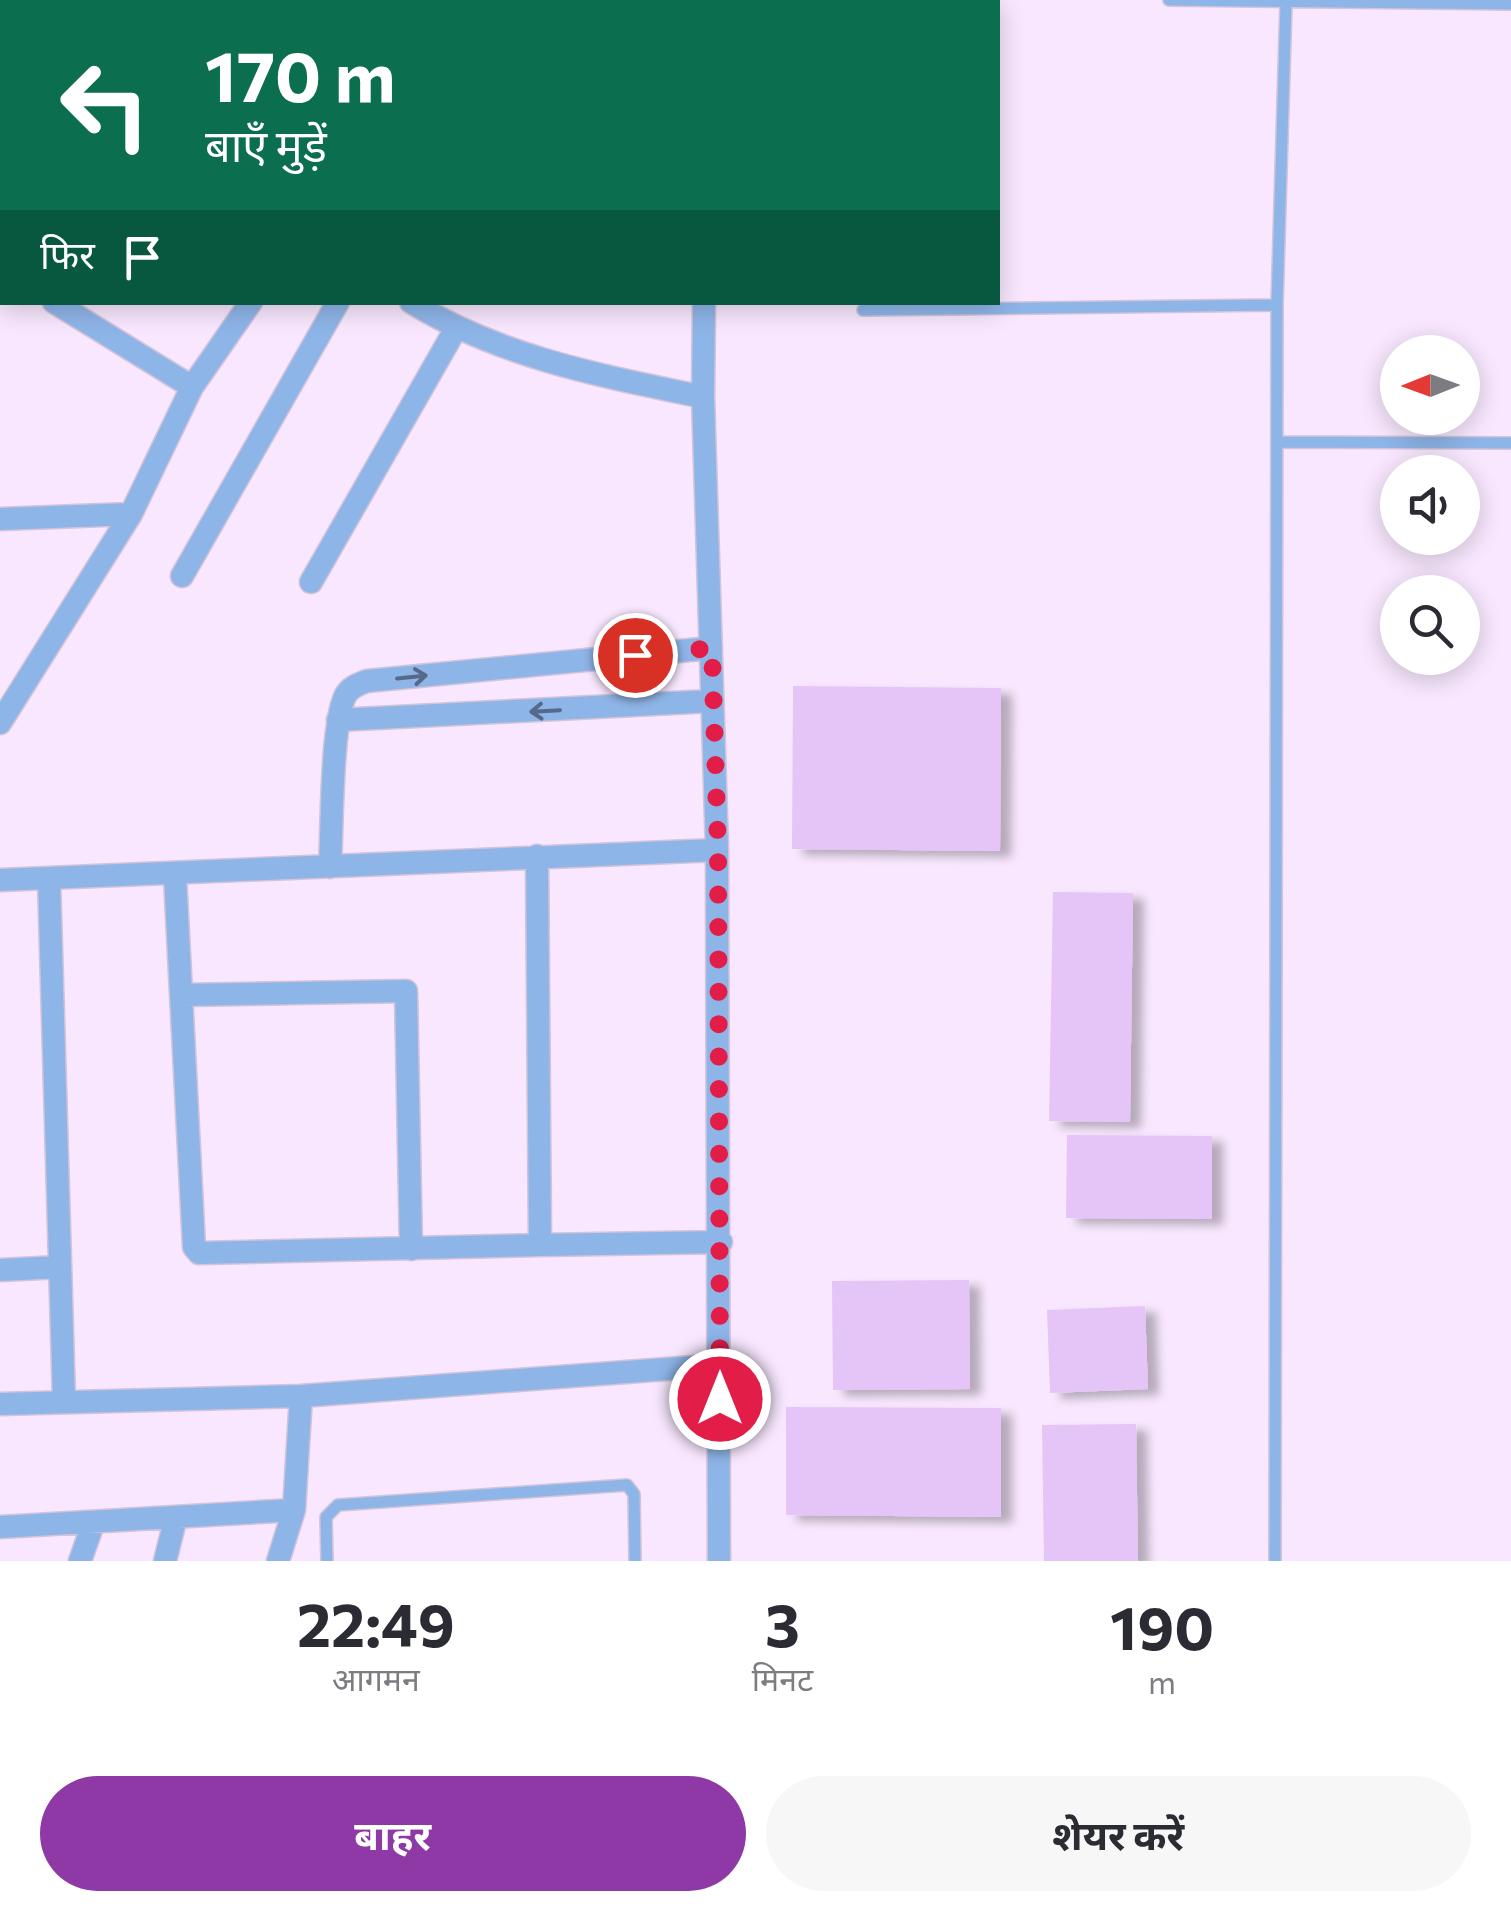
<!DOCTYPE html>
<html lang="hi">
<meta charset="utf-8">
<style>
:root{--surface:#fff;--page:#f7f7f7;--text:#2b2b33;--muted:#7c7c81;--accent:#8f39a6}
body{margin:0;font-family:Commissioner,"Noto Sans Devanagari",sans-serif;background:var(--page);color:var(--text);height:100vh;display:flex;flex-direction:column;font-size:38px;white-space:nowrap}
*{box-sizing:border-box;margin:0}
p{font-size:32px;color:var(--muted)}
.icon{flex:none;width:55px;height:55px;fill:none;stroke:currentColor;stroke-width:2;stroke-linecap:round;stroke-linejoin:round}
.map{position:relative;height:1561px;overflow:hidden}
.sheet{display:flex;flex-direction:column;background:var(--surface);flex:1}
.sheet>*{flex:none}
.guide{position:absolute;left:0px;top:0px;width:1000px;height:305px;box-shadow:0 5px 25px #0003;background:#0b6e4f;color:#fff;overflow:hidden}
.needle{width:65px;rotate:269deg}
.tools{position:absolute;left:1380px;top:335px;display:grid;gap:20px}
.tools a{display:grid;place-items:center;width:100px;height:100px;border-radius:50%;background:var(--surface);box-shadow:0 5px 25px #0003;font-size:50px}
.pin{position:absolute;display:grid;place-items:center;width:85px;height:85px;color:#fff;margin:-42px;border:5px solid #fff;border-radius:50%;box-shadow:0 2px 10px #0007}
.me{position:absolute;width:110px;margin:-55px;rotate:0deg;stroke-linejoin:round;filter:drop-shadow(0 0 8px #0008)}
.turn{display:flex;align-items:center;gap:35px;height:210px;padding:0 40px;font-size:45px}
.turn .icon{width:130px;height:130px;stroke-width:2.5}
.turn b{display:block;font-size:70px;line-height:85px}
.then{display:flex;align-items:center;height:95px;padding:0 40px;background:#0003;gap:20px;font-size:38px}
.eta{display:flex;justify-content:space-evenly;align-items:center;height:170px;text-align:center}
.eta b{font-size:60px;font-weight:700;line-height:70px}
.primary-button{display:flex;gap:20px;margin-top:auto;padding:20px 40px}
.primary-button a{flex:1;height:115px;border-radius:60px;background:var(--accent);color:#fff;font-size:40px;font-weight:700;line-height:115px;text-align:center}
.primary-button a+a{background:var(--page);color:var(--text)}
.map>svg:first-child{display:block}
.building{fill:#e5c5f7;filter:url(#shadow)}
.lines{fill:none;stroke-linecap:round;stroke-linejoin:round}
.service-casing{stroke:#d3c4d9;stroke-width:14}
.minor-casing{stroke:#d3c4d9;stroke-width:25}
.service{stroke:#8eb5e8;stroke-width:11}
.minor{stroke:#8eb5e8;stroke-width:22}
.oneway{stroke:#566989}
.route{stroke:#e11d48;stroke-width:18;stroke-dasharray:0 32.4}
</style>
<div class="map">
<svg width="1511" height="1561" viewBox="0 0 1511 1561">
<defs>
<filter id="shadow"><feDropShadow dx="11" dy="6" stdDeviation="5" flood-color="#0004"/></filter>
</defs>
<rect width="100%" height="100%" fill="#f8e7fe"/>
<!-- building -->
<path class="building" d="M 793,686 L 1001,688 L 1000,851 L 792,849 Z
M 1053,892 L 1133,893 L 1130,1122 L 1049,1121 Z
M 1067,1135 L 1212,1136 L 1212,1219 L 1066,1218 Z
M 969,1280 L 970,1389 L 833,1390 L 832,1281 Z
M 1145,1306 L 1148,1389 L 1050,1393 L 1047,1310 Z
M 786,1407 L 1001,1408 L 1001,1517 L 786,1515 Z
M 1136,1424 L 1138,1561 L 1044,1561 L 1042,1425 Z"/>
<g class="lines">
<!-- service casing -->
<g class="service-casing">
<path id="service" d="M 1169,0 L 1511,4
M 863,310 L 1277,305
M 1279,442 L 1511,443
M 327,1561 L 326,1517 L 338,1505 L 627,1485 L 634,1494 L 635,1561
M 1275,1561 L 1277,305 L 1286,3"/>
</g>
<!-- minor casing -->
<g class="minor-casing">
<path id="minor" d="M 152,2 L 154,0
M 709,2 L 709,0
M 0,7 L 2,9
M 0,270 L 2,271
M 54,302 L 192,387
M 411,302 C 500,357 602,376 703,397
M 704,302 L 703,397 L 717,850 L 719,1561
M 0,519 L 131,514
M 182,576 L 338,302
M 311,582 L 455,330
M 338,720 L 712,701
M 0,723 L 131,514 L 192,387 L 251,302
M 537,856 L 540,1245 L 721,1242
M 330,867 C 332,833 331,715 347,693 C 352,686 359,684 367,681 L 711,648
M 175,876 L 194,1247 L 199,1253 L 540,1245
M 49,879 L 64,1402
M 0,880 L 717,850
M 181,995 L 406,991 L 411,1249
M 0,1270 L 60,1267
M 0,1404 L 301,1396
M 0,1527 L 294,1510 L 301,1396 L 721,1365
M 80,1561 L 93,1524
M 165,1561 L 176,1517
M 278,1561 L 294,1510"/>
</g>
<!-- service -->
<use href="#service" class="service"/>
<!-- minor -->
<use href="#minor" class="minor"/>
</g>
<!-- one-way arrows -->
<defs><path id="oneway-shaft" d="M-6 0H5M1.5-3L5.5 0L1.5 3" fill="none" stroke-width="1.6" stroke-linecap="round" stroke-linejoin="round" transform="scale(2.5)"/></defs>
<g class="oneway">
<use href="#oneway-shaft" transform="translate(412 677) rotate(-6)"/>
<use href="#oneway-shaft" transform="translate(545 711) rotate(177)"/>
</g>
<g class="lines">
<!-- route -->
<path class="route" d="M 635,655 L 712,648 L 718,850 L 720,1399"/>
</g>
</svg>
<div class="tools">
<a><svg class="needle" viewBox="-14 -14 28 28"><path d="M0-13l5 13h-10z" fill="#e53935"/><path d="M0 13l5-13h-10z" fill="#7c7c81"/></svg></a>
<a><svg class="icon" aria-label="sound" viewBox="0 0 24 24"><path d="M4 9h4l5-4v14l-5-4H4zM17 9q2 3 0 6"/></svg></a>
<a><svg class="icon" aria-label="search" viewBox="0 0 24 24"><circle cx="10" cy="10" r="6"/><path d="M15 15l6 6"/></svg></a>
</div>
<div class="pin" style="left:635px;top:655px;background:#d93025"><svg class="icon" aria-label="arrive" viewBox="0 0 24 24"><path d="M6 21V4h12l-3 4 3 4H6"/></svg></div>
<svg class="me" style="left:720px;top:1399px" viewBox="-20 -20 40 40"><circle r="17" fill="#e11d48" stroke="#fff" stroke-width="3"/><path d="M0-11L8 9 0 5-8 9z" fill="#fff"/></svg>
<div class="guide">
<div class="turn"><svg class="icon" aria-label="left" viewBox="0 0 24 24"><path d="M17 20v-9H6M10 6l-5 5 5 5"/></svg><div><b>170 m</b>बाएँ मुड़ें</div></div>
<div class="then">फिर<svg class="icon" aria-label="arrive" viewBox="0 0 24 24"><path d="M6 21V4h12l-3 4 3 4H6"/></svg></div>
</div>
</div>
<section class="sheet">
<div class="eta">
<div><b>22:49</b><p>आगमन</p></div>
<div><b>3</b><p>मिनट</p></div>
<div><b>190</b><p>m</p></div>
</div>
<div class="primary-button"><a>बाहर</a><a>शेयर करें</a></div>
</section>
